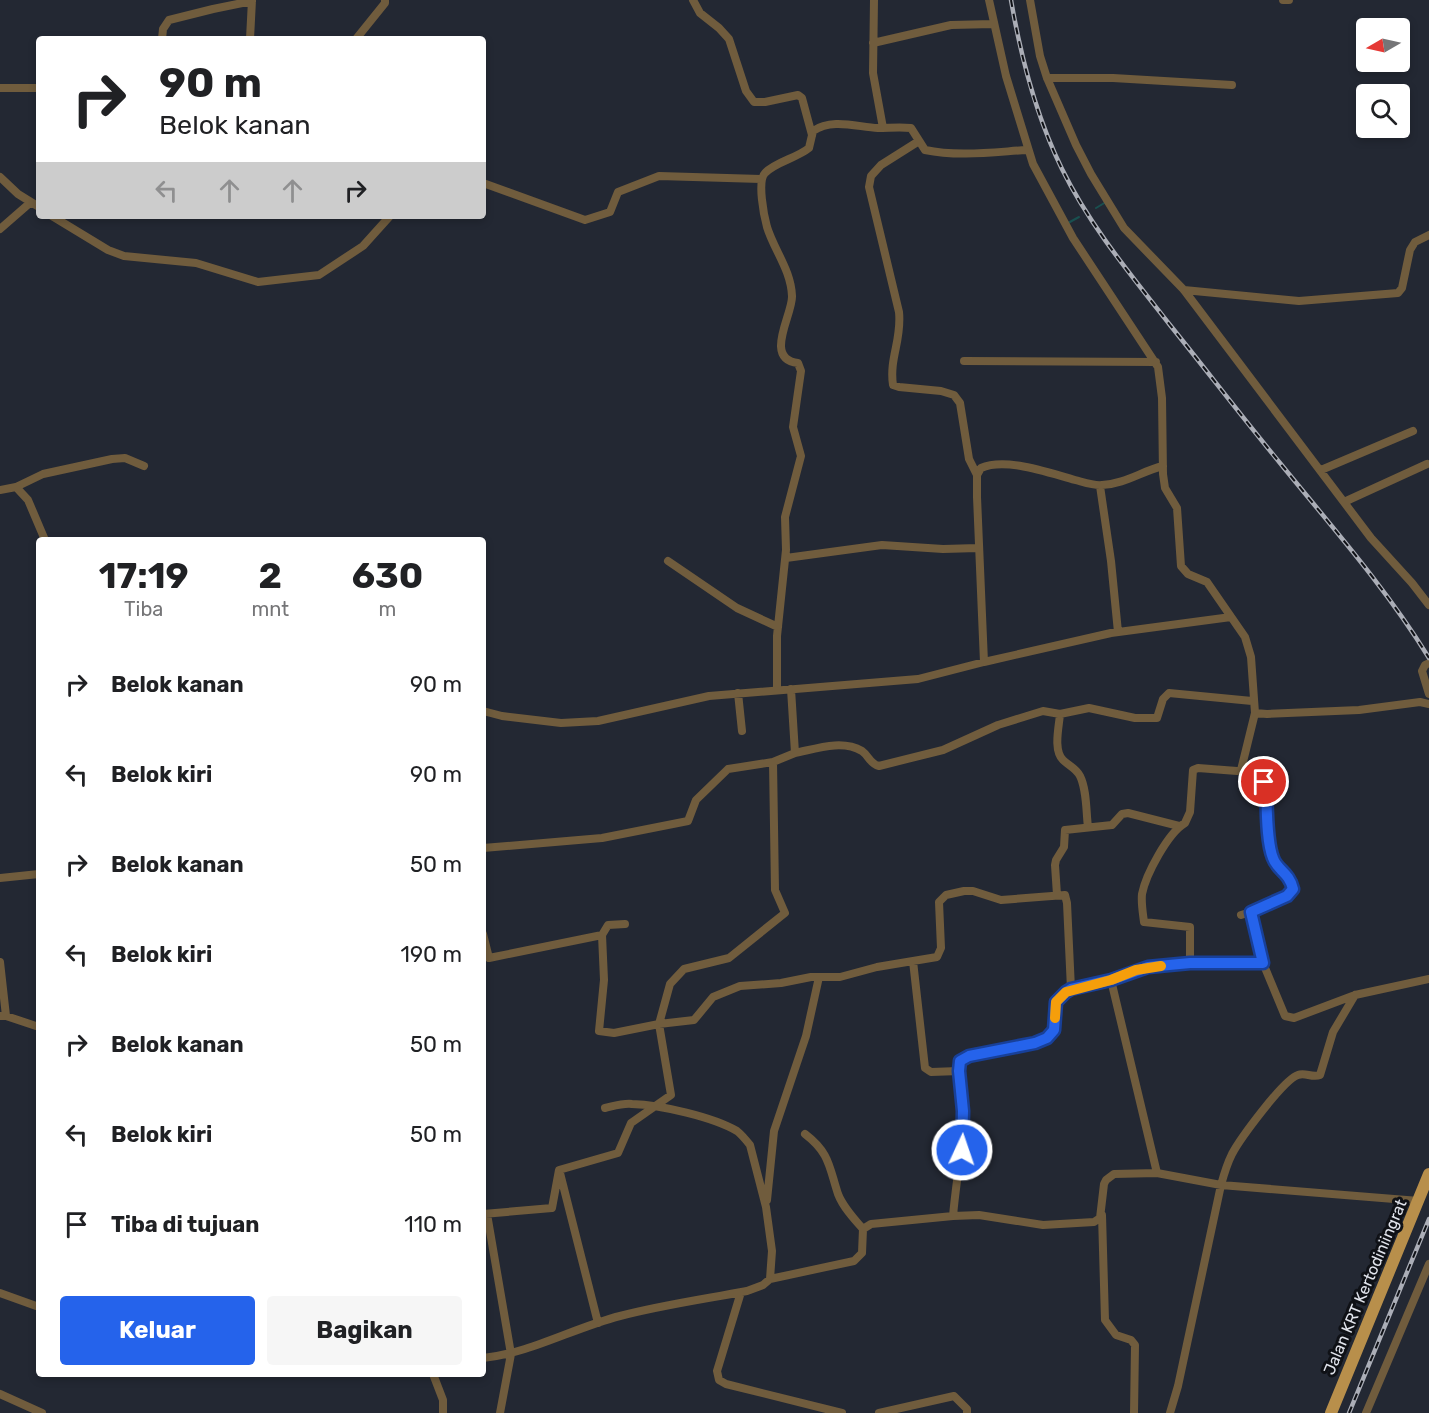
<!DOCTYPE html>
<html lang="id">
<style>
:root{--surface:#fff;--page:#f6f6f6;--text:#202124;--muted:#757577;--accent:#2563eb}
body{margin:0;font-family:Rubik,sans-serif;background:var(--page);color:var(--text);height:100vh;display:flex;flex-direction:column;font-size:22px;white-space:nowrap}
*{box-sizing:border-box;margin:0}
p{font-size:20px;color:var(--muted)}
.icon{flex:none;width:33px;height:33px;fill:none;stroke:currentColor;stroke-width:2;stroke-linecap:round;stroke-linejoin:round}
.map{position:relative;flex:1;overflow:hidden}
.details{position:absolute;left:36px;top:537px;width:450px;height:840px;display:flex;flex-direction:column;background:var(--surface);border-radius:6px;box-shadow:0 3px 9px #0003}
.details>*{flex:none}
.banner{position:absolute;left:36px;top:36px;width:450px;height:183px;border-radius:6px;box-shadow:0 3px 9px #0003;background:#fff;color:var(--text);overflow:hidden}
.needle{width:39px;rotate:261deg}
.tools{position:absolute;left:1356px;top:18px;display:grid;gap:12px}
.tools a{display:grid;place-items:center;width:54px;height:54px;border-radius:6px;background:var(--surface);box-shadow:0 3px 9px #0003;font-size:30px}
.pin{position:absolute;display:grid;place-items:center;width:51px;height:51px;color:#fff;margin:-26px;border:3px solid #fff;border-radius:50%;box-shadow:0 2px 6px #0007}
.me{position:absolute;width:66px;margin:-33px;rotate:3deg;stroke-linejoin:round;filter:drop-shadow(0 0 4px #0008)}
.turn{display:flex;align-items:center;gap:21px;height:126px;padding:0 24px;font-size:27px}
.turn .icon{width:78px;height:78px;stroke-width:2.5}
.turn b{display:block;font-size:42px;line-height:51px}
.lanes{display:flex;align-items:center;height:57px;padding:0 24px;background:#0003;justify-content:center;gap:30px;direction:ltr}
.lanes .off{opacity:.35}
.eta{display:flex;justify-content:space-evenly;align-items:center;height:102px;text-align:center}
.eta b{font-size:36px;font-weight:700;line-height:42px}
.button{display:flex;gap:12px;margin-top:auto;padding:12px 24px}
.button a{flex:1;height:69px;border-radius:6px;background:var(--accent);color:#fff;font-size:24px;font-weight:700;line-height:69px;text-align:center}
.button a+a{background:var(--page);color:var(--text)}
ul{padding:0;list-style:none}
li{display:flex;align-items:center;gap:18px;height:90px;padding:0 24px}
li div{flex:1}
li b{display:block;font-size:22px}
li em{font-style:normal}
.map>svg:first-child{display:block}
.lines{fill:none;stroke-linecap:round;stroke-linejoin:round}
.stream{stroke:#195050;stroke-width:2}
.street{stroke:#705c3d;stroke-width:8}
.primary{stroke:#b88f4b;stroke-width:12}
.rail-casing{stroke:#abaeb7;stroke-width:4.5}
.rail{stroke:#0f1116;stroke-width:2;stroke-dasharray:7;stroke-linecap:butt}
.route-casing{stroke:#184099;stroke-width:15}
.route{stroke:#2563eb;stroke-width:10}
.slow{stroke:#f59e0b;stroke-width:10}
.labels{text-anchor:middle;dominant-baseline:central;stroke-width:6;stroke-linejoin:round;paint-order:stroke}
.street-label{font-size:16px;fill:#e1e4ec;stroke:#0f1116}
</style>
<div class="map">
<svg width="1429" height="1413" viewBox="0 0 1429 1413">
<rect width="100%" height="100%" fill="#232833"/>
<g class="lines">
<!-- stream -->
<path class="stream" d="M 1096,208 L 1106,202
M 1068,223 L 1079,217"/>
<!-- street -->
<path class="street" d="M 693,0 L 700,13 L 719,28 L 729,39 L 746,91 L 754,102 L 765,102 L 798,95 L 802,98 L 812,135
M 874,0 L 873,73 L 883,128
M 989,0 L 1006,76 L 1033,164 L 1073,238 L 1158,367 L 1162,398 L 1163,474 L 1165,488 L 1177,508 L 1181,566 L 1188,574 L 1207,582 L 1245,637 L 1251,657 L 1255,713 L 1267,714 L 1359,710 L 1420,702 L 1429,704
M 1030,0 L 1040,56 L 1047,78 L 1076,145 L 1091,174 L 1124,228 L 1184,290 L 1371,538 L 1412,583 L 1429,605
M 1283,0 L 1289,0
M 162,39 L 163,29 L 169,20 L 213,9 L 252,1
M 250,39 L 252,0
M 356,39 L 385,3 L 385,0
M 873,43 L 951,25 L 993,24
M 1047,78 L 1113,78 L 1232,85
M 0,88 L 39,88
M 919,141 L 881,165 L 871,176 L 869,187 L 899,312 C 902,340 889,358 893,385 L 899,387 L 941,391 L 954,395 L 960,403 L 969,459 L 977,475
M 0,177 L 18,194 L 39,207
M 483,183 L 585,220 L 610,212 L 618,192 L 659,176 L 761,179
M 52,216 L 108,250 L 124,256 L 196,263 L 258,282 L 319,275 L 363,246 L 390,216
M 0,229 L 31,202
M 1184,290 L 1299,301 L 1398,293 L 1402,288 L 1410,250 L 1415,242 L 1429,235
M 964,361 L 1156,362
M 1321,470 L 1413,431
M 1100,486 L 1111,561 L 1118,632
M 16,487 L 28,500 L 45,540
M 0,490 L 16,487 L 43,474 L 112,459 L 125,458 L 144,466
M 1344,502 L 1427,464
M 786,558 L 882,545 L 943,549 L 978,548
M 668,561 L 737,608 L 778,627
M 984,662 L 977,497 L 977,475 L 981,468 C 1006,457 1049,473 1075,480 C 1083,482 1094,486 1102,485 C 1125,484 1142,471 1163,466
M 1429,663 L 1425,665 L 1422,671 L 1429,694
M 791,689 L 795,753 C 815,749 842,739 862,751 C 869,756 870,764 879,766 L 943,750 L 998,725 L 1043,711 L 1060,714 L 1089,708 L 1135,718 L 1157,718 L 1163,699 L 1169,693 L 1252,701
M 777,690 L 777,636 L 786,550 L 785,517 L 801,456 L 793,427 L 801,371 L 798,363 C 763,359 793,314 792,296 C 791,270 774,250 767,227 C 764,216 757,181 765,173 C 775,162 797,158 809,148 L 813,131 C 832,118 857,127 878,128 C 889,128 900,127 911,128 L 925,150 C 958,157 994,152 1027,150
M 738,693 L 742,731
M 483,711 L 502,716 L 561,723 L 598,721 L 709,696 L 918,679 L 984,662 L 1111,633 L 1231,617
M 1060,714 C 1059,727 1053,750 1063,760 C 1069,766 1076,768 1080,776 C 1087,790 1086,812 1088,827
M 1242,769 L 1258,777 L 1265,783 C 1271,805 1266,831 1272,854 C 1275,867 1290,873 1293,889 L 1287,896 L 1251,912 L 1263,963 L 1285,1016 L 1294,1018 L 1355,995 L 1429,979
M 483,848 L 602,838 L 688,821 L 696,800 L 728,769 L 773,762
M 0,878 L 39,874
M 1057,895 L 1055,865 L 1056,860 L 1064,847 L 1065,830 L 1112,825 L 1122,814 L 1128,813 L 1179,826
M 1241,915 L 1251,912
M 625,924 L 608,925 L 602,935 L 604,980 L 599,1031 L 614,1033 L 659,1024 L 670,984 L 684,969 L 729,958 L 785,913 L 775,890 L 773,762 L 795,753
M 483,934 L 489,958 L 602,935
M 913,961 L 925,1068 L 931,1072 L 959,1071
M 0,962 L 6,1016
M 1190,964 L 1190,927 L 1144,922 C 1143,914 1141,903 1142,894 C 1146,874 1168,833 1185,823 L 1190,812 L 1193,770 L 1198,768 L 1237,771 L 1241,770 L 1255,713
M 1111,980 L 1157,1173
M 0,1016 L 6,1016 L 39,1027
M 605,1108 C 614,1106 623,1103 632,1104 C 661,1105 713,1117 737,1131 C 742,1135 746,1140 750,1145 L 766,1207 L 772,1251 L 770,1279
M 805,1134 C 830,1153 829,1167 838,1194 C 843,1207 854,1219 863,1229
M 560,1173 L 598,1323
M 767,1200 L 774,1131 L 806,1036 L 819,977
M 483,1214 L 552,1208 L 559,1170 L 618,1153 L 631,1123 L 671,1095 L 659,1024 L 694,1020 L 713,997 L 740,986 L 781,983 L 811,977 L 840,977 L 877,967 L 937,957 L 941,948 L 939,902 L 946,895 L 964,891 L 973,891 L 1001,900 L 1065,895 L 1067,903 L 1071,989
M 487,1214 L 511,1354 L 500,1413
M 1102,1215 L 1105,1320 L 1116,1335 L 1131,1340 L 1135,1345 L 1134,1413
M 953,1216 C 956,1181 963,1147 963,1113 C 964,1096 956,1077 960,1061 L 969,1056 C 986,1052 1039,1046 1050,1036 C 1064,1021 1044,1002 1071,989 L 1111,980 L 1147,967 L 1190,964 L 1263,963
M 741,1292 L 717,1371 L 719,1380 L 726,1384 L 842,1413
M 0,1293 L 39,1307
M 483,1358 C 531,1353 573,1328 620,1316 C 662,1305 705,1299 747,1291 L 763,1285 L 770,1279 L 854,1261 L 862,1253 L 863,1229 L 871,1224 L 953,1216 L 979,1215 L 1043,1225 L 1094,1222 L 1100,1218 L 1104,1184 L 1106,1180 L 1114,1174 L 1157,1173 L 1221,1185 L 1419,1201
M 433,1374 L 443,1400 L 443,1413
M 0,1394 L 42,1413
M 879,1413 L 954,1396 L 967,1409 L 967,1413
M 1170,1413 L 1178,1386 L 1221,1185 C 1224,1174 1227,1164 1232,1154 C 1240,1139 1283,1080 1298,1075 C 1305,1072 1312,1078 1320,1075 L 1333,1032 L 1355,995
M 1366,1413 L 1429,1264"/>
<!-- primary -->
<path class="primary" d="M 1331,1413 L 1429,1174"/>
<!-- rail casing -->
<g class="rail-casing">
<path id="rail" d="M 1011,0 C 1021,58 1036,116 1062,169 C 1090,226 1131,275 1170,325 C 1207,371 1243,418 1280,463 C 1332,527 1386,588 1429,658
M 1349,1413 L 1429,1219"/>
</g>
<!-- rail -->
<use href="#rail" class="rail"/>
</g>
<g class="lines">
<!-- route casing -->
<g class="route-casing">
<path id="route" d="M 962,1150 L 963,1111 L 959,1071 L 960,1061 L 969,1056 L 1035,1043 L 1047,1038 L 1054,1030 L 1056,1002 L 1066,992 L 1071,989 L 1111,980 L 1148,967 L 1190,963 L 1263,963 L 1251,912 L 1287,896 L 1293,889 C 1289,872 1277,870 1273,858 C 1266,841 1267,805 1266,786 L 1264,782"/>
</g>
<!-- route -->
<use href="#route" class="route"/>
<!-- slow -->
<path class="slow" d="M 1055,1018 L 1056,1002 L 1066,992 L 1111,980 L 1136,970 L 1161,966"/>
</g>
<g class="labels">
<!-- street labels -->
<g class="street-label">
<text transform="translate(1365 1287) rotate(-67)">Jalan KRT Kertodiniingrat</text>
</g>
</g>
</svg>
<div class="tools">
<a><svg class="needle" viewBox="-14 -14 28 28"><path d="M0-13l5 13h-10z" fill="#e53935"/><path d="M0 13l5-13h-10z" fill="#757577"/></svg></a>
<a><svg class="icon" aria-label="search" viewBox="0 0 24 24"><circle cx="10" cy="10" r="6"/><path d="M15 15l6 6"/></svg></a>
</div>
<div class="pin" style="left:1264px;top:782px;background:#d93025"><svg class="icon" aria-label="arrive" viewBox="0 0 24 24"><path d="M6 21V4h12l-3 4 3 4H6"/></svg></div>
<svg class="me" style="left:962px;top:1150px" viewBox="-20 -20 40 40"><circle r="17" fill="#2563eb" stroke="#fff" stroke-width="3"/><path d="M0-11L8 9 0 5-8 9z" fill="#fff"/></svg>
<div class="banner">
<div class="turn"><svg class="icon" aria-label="right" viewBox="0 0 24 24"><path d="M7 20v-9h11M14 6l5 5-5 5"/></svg><div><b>90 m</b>Belok kanan</div></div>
<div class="lanes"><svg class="icon off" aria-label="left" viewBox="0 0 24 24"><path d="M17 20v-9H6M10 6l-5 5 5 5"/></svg><svg class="icon off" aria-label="ahead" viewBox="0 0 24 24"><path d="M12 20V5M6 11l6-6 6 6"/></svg><svg class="icon off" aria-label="ahead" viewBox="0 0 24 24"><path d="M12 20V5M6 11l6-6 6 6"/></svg><svg class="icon" aria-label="right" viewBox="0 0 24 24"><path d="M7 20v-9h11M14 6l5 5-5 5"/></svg></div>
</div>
<section class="details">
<div class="eta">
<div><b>17:19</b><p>Tiba</p></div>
<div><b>2</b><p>mnt</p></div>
<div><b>630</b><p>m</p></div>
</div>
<ul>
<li><svg class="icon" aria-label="right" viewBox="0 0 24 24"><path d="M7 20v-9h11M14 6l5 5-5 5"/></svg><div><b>Belok kanan</b></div><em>90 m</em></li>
<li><svg class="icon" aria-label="left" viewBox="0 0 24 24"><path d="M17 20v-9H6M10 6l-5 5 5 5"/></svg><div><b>Belok kiri</b></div><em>90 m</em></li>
<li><svg class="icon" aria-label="right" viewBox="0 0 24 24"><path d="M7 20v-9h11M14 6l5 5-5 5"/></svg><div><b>Belok kanan</b></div><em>50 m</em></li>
<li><svg class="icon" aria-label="left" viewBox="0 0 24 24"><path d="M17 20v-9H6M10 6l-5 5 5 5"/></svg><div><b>Belok kiri</b></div><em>190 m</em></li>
<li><svg class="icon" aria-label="right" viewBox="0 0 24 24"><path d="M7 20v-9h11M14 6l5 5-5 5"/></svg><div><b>Belok kanan</b></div><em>50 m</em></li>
<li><svg class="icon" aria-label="left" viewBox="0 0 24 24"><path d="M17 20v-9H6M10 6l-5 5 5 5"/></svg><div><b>Belok kiri</b></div><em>50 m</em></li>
<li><svg class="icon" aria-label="arrive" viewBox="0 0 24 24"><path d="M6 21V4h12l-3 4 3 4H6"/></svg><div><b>Tiba di tujuan</b></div><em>110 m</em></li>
</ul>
<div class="button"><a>Keluar</a><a>Bagikan</a></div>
</section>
</div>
